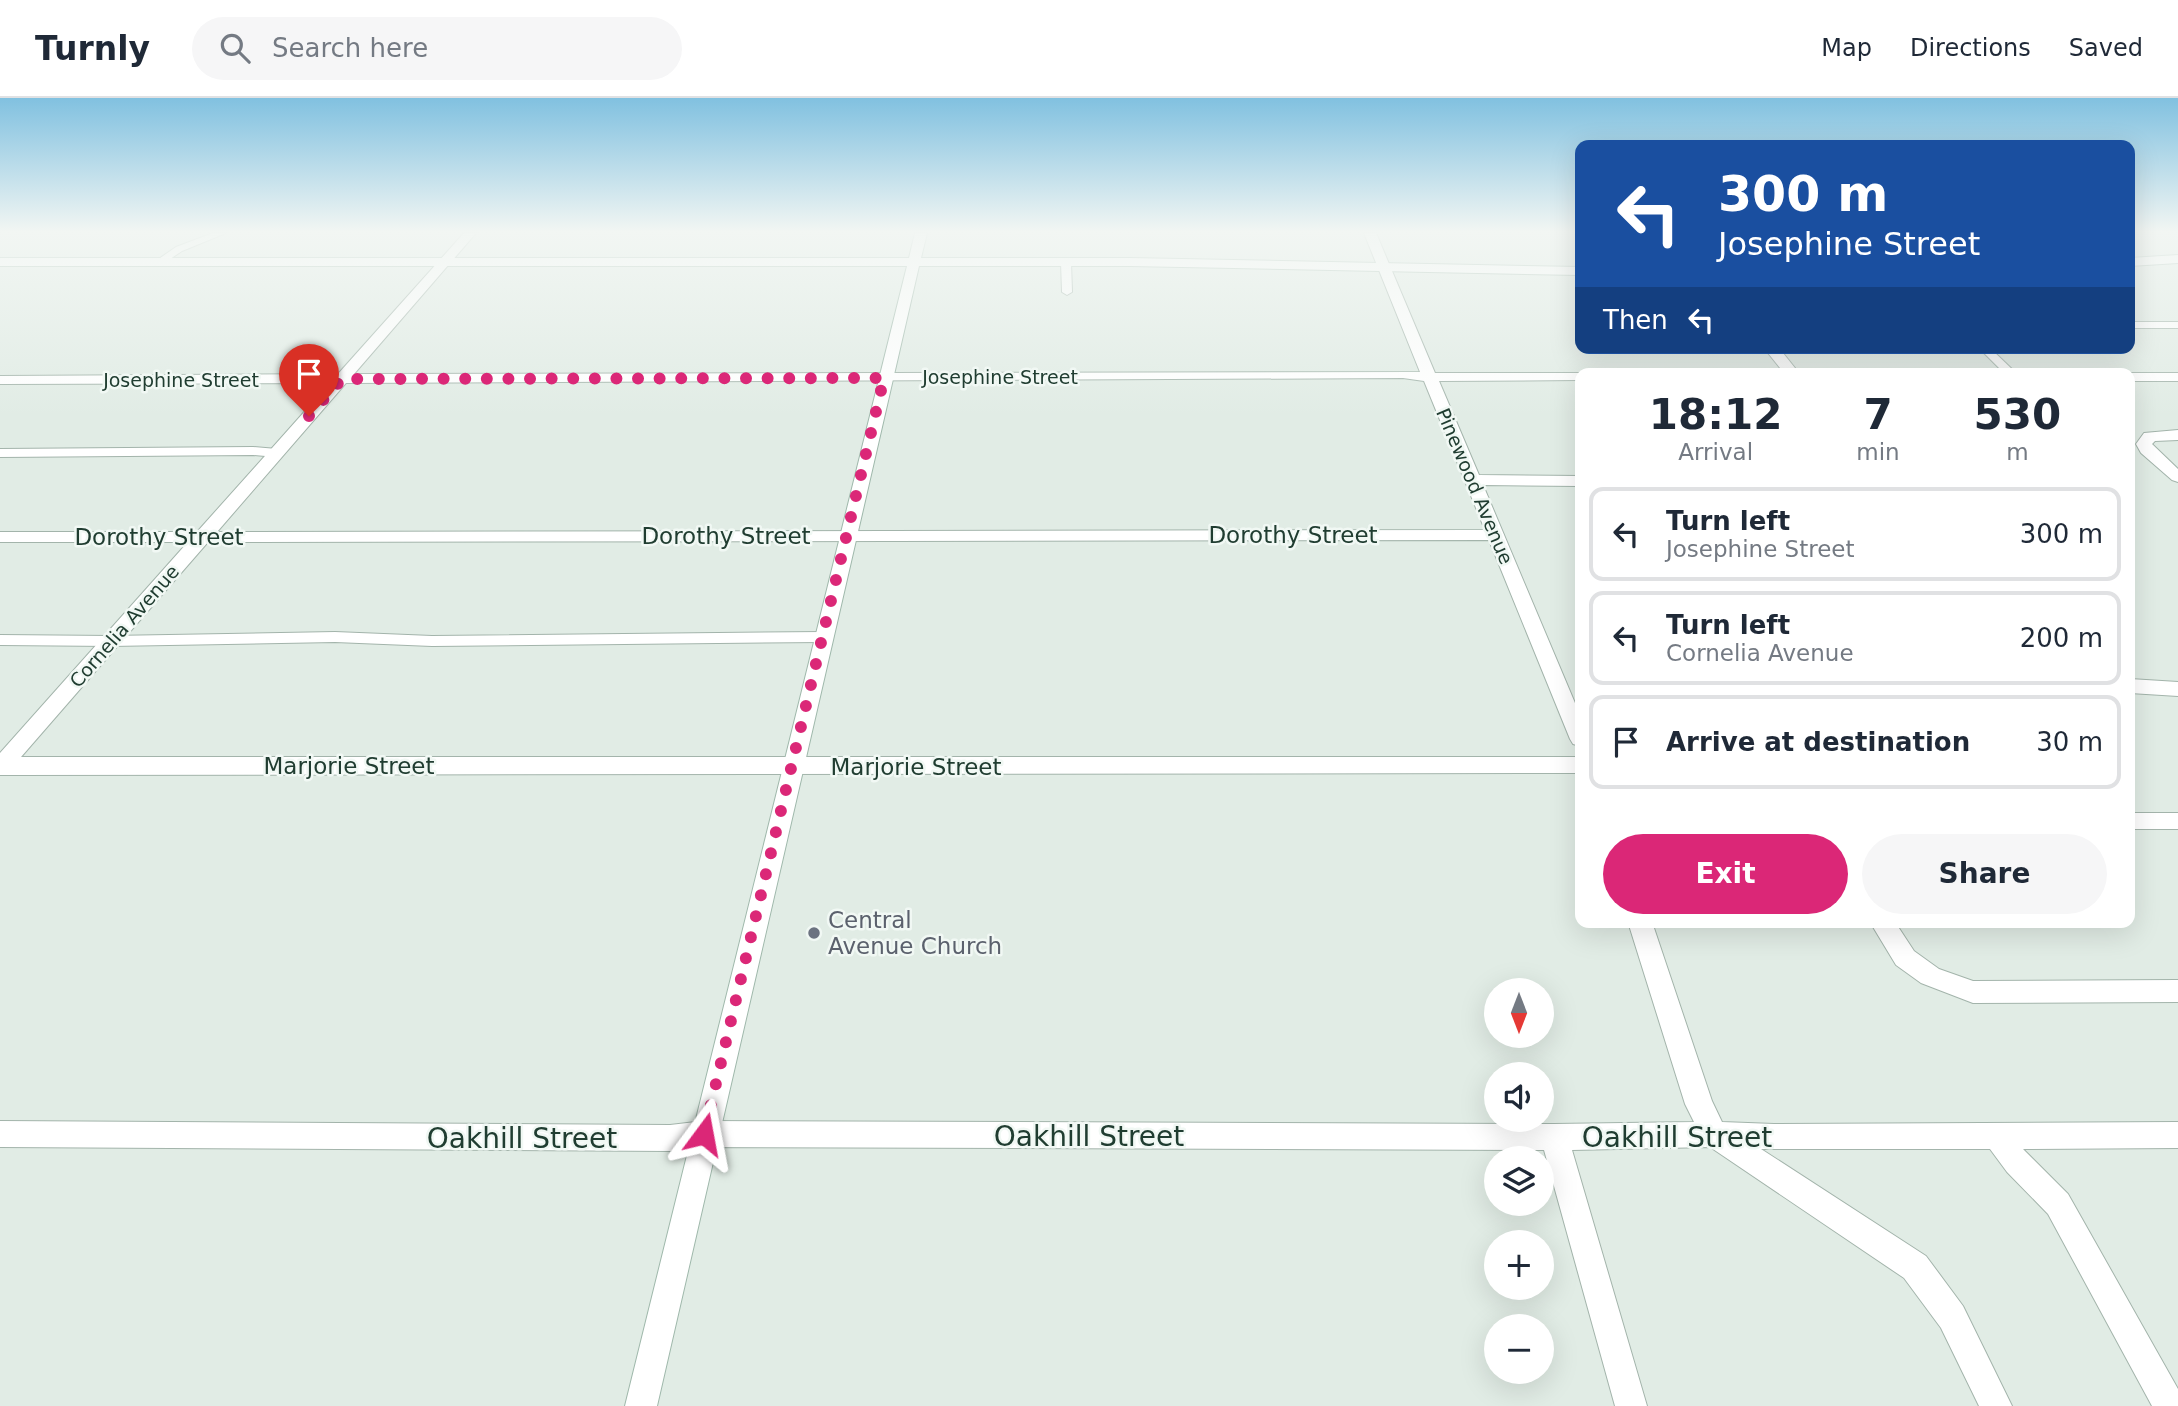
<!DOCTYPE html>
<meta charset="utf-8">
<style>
:root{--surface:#fff;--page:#f6f6f7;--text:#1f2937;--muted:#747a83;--line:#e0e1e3;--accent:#db2777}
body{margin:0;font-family:"DejaVu Sans",sans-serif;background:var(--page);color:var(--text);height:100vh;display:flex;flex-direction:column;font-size:26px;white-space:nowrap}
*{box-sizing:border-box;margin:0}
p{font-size:23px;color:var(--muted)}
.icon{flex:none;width:38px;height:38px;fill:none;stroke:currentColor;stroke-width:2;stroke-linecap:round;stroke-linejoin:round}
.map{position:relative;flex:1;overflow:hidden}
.side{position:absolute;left:1575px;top:270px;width:560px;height:560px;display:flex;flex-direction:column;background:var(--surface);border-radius:14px;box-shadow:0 7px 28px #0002}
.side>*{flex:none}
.hud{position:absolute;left:1575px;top:42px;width:560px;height:214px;border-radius:14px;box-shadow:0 7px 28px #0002;background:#1a4fa0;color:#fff;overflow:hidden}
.needle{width:46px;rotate:180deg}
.fabs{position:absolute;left:1484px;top:880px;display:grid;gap:14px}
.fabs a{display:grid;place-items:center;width:70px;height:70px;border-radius:50%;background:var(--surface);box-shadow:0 7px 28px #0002;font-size:35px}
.pin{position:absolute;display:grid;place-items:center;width:60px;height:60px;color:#fff;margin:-72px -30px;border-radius:50% 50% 50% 0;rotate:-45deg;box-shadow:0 0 7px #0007}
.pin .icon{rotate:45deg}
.me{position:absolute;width:77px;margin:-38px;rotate:13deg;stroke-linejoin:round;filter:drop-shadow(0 0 5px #0008)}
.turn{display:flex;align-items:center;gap:24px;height:147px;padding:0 28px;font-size:32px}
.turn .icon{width:91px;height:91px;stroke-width:2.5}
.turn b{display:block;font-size:49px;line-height:60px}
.then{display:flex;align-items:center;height:66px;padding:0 28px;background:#0003;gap:14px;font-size:26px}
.eta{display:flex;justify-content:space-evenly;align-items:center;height:119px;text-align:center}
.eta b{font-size:42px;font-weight:800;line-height:49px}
.action{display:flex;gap:14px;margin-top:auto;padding:14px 28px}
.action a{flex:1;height:80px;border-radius:42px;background:var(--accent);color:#fff;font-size:28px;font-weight:800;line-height:80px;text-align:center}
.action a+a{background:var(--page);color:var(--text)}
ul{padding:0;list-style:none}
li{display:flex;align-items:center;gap:21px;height:94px;margin:0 14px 10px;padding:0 14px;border:4px solid var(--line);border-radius:14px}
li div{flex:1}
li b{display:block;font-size:26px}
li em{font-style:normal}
header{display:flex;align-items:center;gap:42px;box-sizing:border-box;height:98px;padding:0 35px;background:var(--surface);border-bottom:2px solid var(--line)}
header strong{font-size:33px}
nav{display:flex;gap:38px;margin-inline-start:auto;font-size:24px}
.search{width:490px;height:63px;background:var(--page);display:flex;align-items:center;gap:18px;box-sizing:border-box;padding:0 24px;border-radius:38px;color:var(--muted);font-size:26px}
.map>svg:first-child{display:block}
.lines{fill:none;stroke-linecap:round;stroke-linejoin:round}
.lane-casing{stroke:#a3b4ab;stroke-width:2}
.street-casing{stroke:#a3b4ab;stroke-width:2}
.secondary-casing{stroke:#9fb8ab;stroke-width:2}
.lane{fill:#fff;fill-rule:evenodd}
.street{fill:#fff;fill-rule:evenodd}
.secondary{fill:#fff;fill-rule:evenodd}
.route{stroke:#db2777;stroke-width:12;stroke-dasharray:0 21.6}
.worship-dot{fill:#6b7280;stroke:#f1f8f4;stroke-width:2.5}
.labels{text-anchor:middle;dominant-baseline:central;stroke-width:5;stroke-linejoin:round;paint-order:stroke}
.far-street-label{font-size:19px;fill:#203d31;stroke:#f1f8f4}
.street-label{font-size:23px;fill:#203d31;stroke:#f1f8f4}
.worship-label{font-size:23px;fill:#5b616d;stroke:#f1f8f4;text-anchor:start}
.near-street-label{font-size:28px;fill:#203d31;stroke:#f1f8f4}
</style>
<header>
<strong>Turnly</strong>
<div class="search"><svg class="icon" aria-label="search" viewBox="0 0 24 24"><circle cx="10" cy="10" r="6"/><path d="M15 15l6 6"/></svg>Search here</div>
<nav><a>Map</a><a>Directions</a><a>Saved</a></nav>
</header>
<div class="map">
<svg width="2178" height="1308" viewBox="0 0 2178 1308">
<rect width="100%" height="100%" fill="#e1ece5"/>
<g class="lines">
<!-- lane casing -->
<g class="lane-casing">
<path id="lane" d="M 213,135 L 226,135 L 182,153 L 161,167 L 153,165 L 176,149 Z
M 1066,161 L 1071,164 L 1072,194 L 1067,197 L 1062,194 L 1061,164 Z
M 2130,224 L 2178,224 L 2178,230 L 2130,230 Z
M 1979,250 L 1990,250 L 2016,275 L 2004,275 Z
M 253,349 L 277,351 L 283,355 L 277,359 L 253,357 L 0,359 L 0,351 Z
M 335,534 L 432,538 L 823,534 L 830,539 L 823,544 L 432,548 L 335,544 L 111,548 L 0,547 L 0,537 L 111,538 Z"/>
</g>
<!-- street casing -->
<g class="street-casing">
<path id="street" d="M 464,135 L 476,135 L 354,276 L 1420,274 L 1364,135 L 1376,135 L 1435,275 L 1584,275 L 1580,275 L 1580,282 L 1439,283 L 1479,377 L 1580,378 L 1580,388 L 1483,387 L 1580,617 L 1580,648 L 1573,646 L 1570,641 L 1489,442 L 208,444 L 21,659 L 1580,659 L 1580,675 L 0,677 L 0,655 L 188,444 L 0,444 L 0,434 L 197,434 L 330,285 L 0,286 L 0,278 L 338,276 ZM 1403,280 L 1424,283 L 1485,432 L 217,434 L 346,285 Z
M 1764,250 L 1779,250 L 1799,275 L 1784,275 Z
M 2130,275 L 2178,275 L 2178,283 L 2130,283 Z
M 2178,332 L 2178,342 L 2155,343 L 2152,346 L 2178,371 L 2178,384 L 2172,382 L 2141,355 L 2136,346 L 2144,335 Z
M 2130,581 L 2178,584 L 2178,598 L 2130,595 Z
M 2130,715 L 2178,715 L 2178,731 L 2130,731 Z
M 1628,824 L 1652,824 L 1712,1003 L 1722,1024 L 1774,1026 L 2178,1024 L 2178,1050 L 2023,1051 L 2068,1096 L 2178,1291 L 2178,1308 L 2152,1308 L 2048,1116 L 2007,1074 L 1990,1051 L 1761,1051 L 1926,1158 L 1963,1208 L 2012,1308 L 1979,1308 L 1941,1230 L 1904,1180 L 1710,1049 L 1572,1052 L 1647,1308 L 1615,1308 L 1544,1052 L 704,1049 L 670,1053 L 0,1049 L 0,1023 L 670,1027 L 704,1023 L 1554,1026 L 1694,1024 L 1685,1006 Z
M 1870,824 L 1895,824 L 1914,853 L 1939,871 L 1973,883 L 2178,882 L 2178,904 L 1973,905 L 1921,885 L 1896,867 Z"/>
</g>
<!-- secondary casing -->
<g class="secondary-casing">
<path id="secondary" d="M 915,135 L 927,135 L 921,160 L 1130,160 L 1580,169 L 1580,177 L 1130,168 L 919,168 L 657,1308 L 625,1308 L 907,168 L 0,168 L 0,160 L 909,160 Z
M 2178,157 L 2178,165 L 2130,168 L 2130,160 Z"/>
</g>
<!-- lane -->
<use href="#lane" class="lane"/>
<!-- street -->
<use href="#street" class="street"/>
<!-- secondary -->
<use href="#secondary" class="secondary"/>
</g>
<!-- sky -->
<linearGradient id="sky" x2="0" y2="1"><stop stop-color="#81c1e0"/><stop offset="0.42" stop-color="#f2f6f3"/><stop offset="1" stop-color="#f2f6f3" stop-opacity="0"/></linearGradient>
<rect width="2178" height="318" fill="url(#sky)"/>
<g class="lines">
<!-- route -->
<path class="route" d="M 309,318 L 342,281 L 884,280 L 704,1036"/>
</g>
<!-- markers -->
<circle class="worship-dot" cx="814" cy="835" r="7"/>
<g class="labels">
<!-- far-street labels -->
<g class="far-street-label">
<text x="1000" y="279">Josephine Street</text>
<text x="181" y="282">Josephine Street</text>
<text transform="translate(1475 388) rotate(67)">Pinewood Avenue</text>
<text transform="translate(124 528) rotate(-49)">Cornelia Avenue</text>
</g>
<!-- street labels -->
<g class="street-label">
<text x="1293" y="437">Dorothy Street</text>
<text x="726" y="438">Dorothy Street</text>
<text x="159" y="439">Dorothy Street</text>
<text x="349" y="668">Marjorie Street</text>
<text x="916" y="669">Marjorie Street</text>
</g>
<!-- worship labels -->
<g class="worship-label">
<text x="828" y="822">Central<tspan x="828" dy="26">Avenue Church</tspan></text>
</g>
<!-- near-street labels -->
<g class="near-street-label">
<text x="1089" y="1038">Oakhill Street</text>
<text x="1677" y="1039">Oakhill Street</text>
<text x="522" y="1040">Oakhill Street</text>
</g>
</g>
</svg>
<div class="fabs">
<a><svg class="needle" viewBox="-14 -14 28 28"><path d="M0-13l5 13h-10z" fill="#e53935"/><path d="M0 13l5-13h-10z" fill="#747a83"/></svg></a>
<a><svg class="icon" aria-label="sound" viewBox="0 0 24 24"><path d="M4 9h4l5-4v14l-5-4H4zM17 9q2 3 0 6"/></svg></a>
<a><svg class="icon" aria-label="layers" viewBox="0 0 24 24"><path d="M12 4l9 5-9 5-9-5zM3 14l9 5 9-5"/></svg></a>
<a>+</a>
<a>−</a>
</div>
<div class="pin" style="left:309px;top:318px;background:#d93025"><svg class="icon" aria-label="arrive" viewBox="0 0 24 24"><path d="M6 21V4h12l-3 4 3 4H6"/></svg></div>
<svg class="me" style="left:704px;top:1036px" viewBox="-20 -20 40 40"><path d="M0-17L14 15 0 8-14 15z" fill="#db2777" stroke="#fff" stroke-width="4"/></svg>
<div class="hud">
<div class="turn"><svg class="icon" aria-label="left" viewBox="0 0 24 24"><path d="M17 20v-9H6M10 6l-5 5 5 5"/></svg><div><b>300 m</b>Josephine Street</div></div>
<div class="then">Then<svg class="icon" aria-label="left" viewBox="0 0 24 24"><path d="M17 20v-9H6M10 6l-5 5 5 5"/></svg></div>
</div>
<section class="side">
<div class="eta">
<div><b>18:12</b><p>Arrival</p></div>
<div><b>7</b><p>min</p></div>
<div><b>530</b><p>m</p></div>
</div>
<ul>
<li><svg class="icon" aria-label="left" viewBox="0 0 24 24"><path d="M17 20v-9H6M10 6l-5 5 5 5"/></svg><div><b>Turn left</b><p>Josephine Street</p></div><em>300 m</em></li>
<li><svg class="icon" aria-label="left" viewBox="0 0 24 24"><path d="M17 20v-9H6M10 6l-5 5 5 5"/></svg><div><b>Turn left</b><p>Cornelia Avenue</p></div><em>200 m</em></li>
<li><svg class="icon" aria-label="arrive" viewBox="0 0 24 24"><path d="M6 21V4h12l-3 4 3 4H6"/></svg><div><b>Arrive at destination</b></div><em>30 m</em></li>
</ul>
<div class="action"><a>Exit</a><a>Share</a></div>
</section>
</div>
